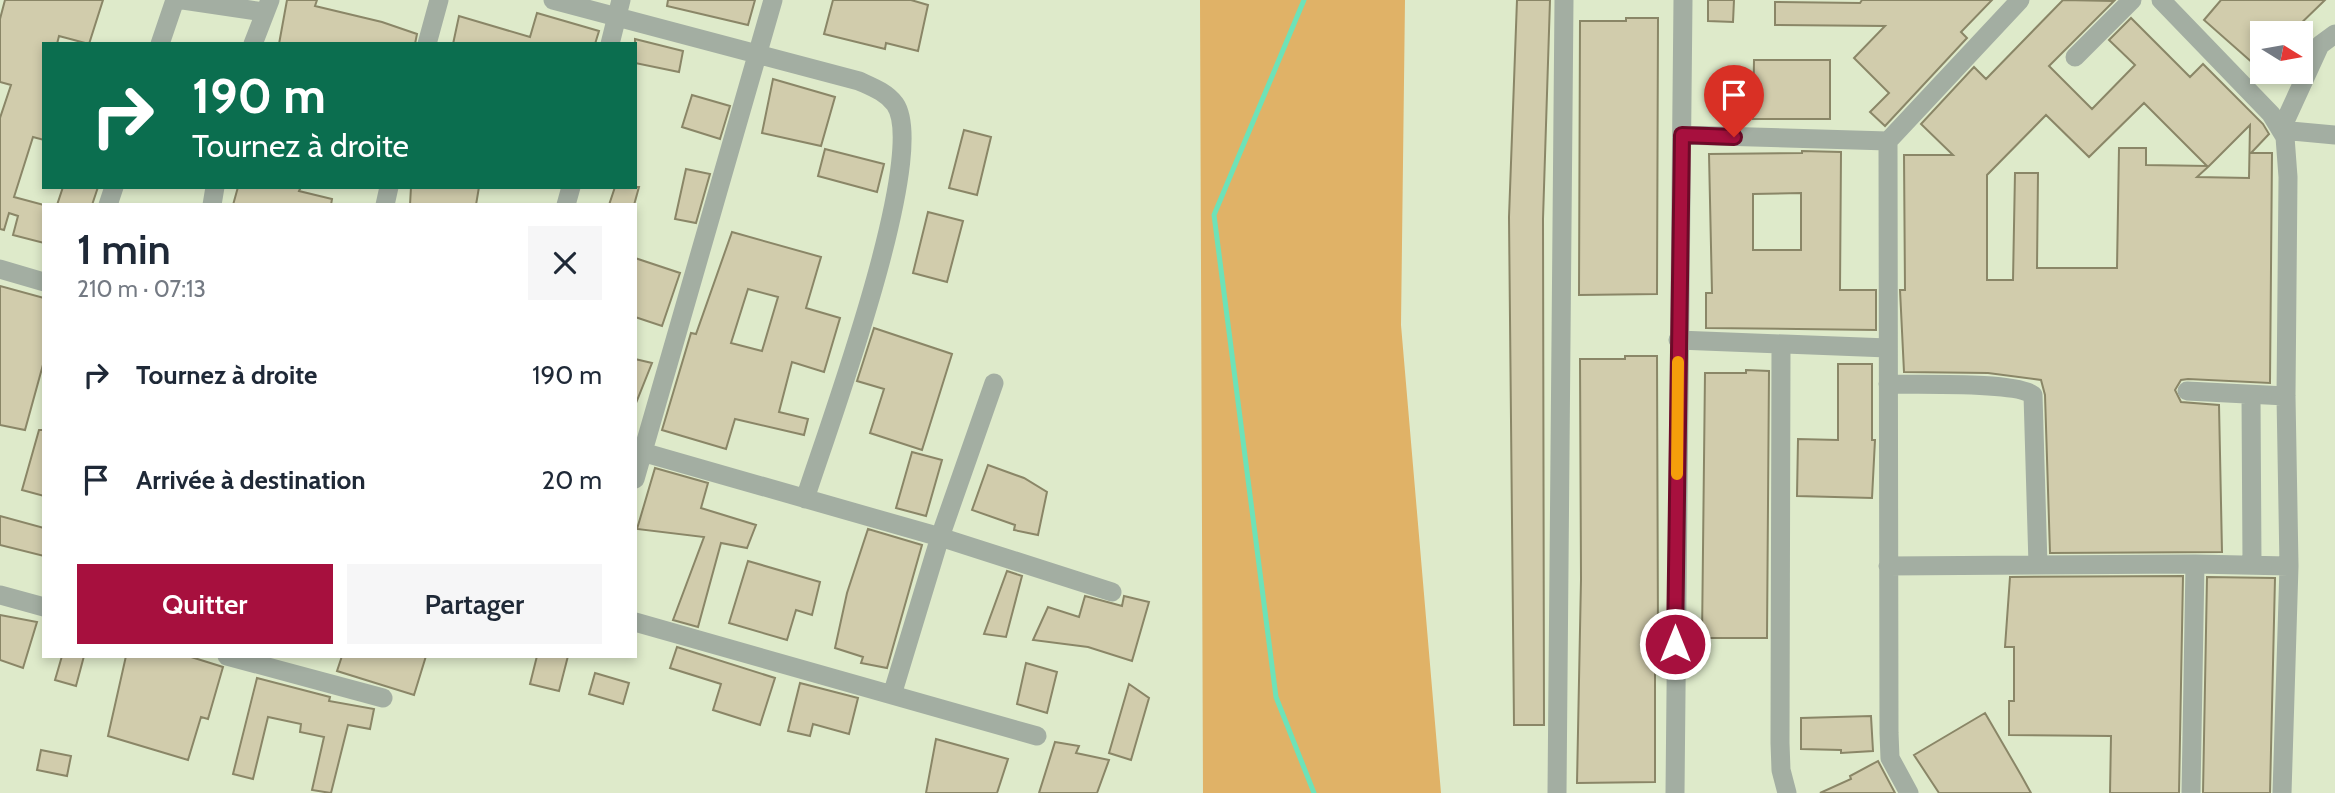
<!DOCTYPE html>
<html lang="fr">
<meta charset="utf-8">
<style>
:root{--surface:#fff;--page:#f6f6f7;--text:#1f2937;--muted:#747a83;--accent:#a7103e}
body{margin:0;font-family:Cabin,sans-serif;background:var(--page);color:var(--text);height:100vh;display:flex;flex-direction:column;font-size:26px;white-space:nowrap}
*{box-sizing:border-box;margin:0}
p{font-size:23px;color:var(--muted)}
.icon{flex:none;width:38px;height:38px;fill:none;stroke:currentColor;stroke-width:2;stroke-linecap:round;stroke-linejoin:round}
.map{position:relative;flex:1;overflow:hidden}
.details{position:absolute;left:42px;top:203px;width:595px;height:455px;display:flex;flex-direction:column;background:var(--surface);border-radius:0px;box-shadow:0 4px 10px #0003}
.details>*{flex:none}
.banner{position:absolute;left:42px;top:42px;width:595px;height:147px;border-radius:0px;box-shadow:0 4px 10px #0003;background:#0b6e4f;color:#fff;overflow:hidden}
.needle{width:46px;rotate:101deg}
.tools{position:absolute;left:2250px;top:21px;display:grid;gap:14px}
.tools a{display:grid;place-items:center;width:63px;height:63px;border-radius:0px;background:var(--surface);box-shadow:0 4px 10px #0003;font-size:35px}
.pin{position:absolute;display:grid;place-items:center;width:60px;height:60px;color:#fff;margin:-72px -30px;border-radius:50% 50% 50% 0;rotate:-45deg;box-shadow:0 0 7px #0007}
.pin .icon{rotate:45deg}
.me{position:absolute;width:77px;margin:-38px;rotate:0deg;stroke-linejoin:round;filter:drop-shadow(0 0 5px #0008)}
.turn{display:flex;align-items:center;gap:24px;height:147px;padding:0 35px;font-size:32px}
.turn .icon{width:91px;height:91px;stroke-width:2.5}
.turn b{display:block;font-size:49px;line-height:60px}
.round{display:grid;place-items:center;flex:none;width:74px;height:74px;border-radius:0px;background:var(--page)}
.summary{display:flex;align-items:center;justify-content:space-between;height:119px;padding:0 35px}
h1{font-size:42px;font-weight:600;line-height:52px}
.button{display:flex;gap:14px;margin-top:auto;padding:14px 35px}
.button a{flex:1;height:80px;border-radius:0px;background:var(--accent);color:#fff;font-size:28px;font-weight:600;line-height:80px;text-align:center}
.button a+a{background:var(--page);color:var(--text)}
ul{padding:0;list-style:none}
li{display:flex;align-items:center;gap:21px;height:105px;padding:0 35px}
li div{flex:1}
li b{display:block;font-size:26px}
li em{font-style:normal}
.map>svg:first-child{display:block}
.green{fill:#e0b267}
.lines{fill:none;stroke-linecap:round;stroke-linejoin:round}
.stream{stroke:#6ee2b8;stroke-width:5}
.building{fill:#d1ccac;stroke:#8a8667;stroke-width:2;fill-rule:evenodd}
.minor{stroke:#a3aea2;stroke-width:19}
.route-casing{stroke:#6d0a28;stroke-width:18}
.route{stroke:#a7103e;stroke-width:12}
.slow{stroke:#f59e0b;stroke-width:12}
</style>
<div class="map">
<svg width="2335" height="793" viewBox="0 0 2335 793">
<rect width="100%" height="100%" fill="#deeaca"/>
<!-- green -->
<path class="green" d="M 1200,0 L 1405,0 L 1401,325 L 1441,793 L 1203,793 Z"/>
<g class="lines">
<!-- stream -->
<path class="stream" d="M 1304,0 L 1214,215 L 1276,697 L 1314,793"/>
</g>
<!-- building -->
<path class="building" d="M 5,0 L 103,0 L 89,44 L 59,36 L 57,44 L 44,44 L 44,140 L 33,137 L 14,197 L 44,205 L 44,243 L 13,235 L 18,216 L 9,213 L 4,230 L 0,229 L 0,118 L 11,85 L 0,82 L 0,19 Z
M 287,0 L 317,0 L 315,6 L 382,22 L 417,34 L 415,44 L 279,44 Z
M 668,0 L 755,0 L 748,25 L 667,6 Z
M 833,0 L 911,0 L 928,5 L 918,51 L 886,43 L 885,49 L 824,34 Z
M 1517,0 L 1550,0 L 1543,219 L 1544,725 L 1514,725 L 1509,217 Z
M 1708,0 L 1734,0 L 1733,22 L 1708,21 Z
M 1862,0 L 1992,0 L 1961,32 L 1967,38 L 1885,126 L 1870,112 L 1889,93 L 1854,58 L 1885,26 L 1775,25 L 1775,2 L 1860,3 Z
M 2063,0 L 2114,1 L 2049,66 L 2092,109 L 2135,65 L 2109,40 L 2131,18 L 2190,77 L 2203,64 L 2263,124 L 2269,134 L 2251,153 L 2272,153 L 2270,383 L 2188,379 L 2181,380 L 2175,390 L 2181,402 L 2219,405 L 2222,552 L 2050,553 L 2045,395 L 2041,380 L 1988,373 L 1904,372 L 1900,290 L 1905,290 L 1904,155 L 1953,155 L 1921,124 L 1974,67 L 1986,79 ZM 2144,103 L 2207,166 L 2146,165 L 2146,148 L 2119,148 L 2117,268 L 2037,268 L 2038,173 L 2015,173 L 2013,280 L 1987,280 L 1987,175 L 2046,115 L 2089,157 ZM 2250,125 L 2249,178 L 2197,177 L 2209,166 Z
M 2221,0 L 2325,0 L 2291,33 L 2263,33 L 2263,72 L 2204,20 Z
M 537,13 L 599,31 L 595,44 L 453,44 L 459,16 L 530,37 Z
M 1626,18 L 1658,18 L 1657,294 L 1579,295 L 1580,21 L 1626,21 Z
M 635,39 L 683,51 L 679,72 L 635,63 Z
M 1754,60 L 1830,60 L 1830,119 L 1753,119 Z
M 773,79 L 835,97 L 821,146 L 762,133 Z
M 692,95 L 730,106 L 720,139 L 682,127 Z
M 964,130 L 991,137 L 977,195 L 949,188 Z
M 825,149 L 884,164 L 877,192 L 818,176 Z
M 1802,151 L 1841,152 L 1840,290 L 1876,290 L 1876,330 L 1706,328 L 1706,293 L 1712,293 L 1709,154 L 1802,153 ZM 1801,193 L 1801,250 L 1753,250 L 1753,194 Z
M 686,169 L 710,174 L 696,223 L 675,219 Z
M 63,187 L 98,187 L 92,205 L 57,205 Z
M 238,187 L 301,187 L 299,191 L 332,199 L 331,205 L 233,205 Z
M 411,187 L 479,187 L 476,205 L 410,205 Z
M 615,187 L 639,187 L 634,205 L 609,205 Z
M 928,212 L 963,221 L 947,282 L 913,273 Z
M 732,232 L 821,257 L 806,308 L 840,318 L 824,372 L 792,362 L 779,412 L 808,419 L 804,435 L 735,419 L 726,449 L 662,430 L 691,333 L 696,334 ZM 748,289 L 778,297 L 762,351 L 731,343 Z
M 635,258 L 680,273 L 662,326 L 635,317 Z
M 0,286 L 44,298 L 44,361 L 25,430 L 0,425 Z
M 874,328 L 952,354 L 922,450 L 870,433 L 884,389 L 857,381 Z
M 1625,356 L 1657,356 L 1658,638 L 1655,638 L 1655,782 L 1577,783 L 1581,579 L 1580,359 L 1625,359 Z
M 635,359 L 652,363 L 636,403 L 635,403 Z
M 1838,364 L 1872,364 L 1872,440 L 1875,440 L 1872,498 L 1797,496 L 1798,439 L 1838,440 Z
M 1746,370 L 1769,371 L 1767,638 L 1702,638 L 1705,373 L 1746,373 Z
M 39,430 L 44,430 L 44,496 L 22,490 Z
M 912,452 L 942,460 L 926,516 L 896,508 Z
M 988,465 L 1024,478 L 1047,492 L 1038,535 L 1014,530 L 1015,525 L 972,510 Z
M 655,468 L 708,483 L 701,508 L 756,525 L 747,548 L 721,543 L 698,627 L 673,620 L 704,537 L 637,529 Z
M 0,516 L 44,528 L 44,556 L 0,545 Z
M 868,529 L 922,545 L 887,668 L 861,663 L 863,657 L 835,648 L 847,593 Z
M 748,561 L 820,582 L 812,615 L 796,610 L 787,640 L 729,623 Z
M 1007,571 L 1022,576 L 1006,637 L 984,634 Z
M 2183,576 L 2179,793 L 2110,793 L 2111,736 L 2009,735 L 2009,701 L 2014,701 L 2014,647 L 2005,647 L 2010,577 Z
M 2207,577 L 2275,578 L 2270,793 L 2203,793 Z
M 1085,596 L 1122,606 L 1124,596 L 1149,602 L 1132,661 L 1088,647 L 1033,640 L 1048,607 L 1079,617 Z
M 0,615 L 37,622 L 23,668 L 0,660 Z
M 677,647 L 775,678 L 760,725 L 713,710 L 721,684 L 670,668 Z
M 62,656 L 84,656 L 76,686 L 55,680 Z
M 126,656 L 188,656 L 223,667 L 208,719 L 201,717 L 188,760 L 108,736 Z
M 342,656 L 426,656 L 414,695 L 337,671 Z
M 537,656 L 568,656 L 559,691 L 530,684 Z
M 1026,663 L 1057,672 L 1047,713 L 1017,704 Z
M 595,673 L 629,683 L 623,704 L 589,694 Z
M 257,678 L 330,697 L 329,701 L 374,709 L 370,729 L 348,725 L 331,793 L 312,790 L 324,737 L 300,732 L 301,724 L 268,717 L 253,779 L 233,774 Z
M 800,683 L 858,698 L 849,734 L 813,724 L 810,736 L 788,731 Z
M 1129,684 L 1149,698 L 1131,760 L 1109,753 Z
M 1985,713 L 2021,775 L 2031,793 L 1939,793 L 1914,755 Z
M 1871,716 L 1873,751 L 1841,753 L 1841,750 L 1801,749 L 1801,718 Z
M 936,739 L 1008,759 L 997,793 L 926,793 Z
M 1055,742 L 1079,746 L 1076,753 L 1109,760 L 1097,793 L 1039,793 Z
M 41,750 L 71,756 L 67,776 L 37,770 Z
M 1878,761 L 1895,793 L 1820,793 L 1851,779 L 1850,776 Z"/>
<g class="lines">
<!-- minor -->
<path class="minor" d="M 183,0 L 264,12
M 553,0 L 859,81 C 872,87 886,92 895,104 C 930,154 826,433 805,499
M 2161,0 L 2271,114 L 2285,137 L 2288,177 L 2286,396 L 2289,566 L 2282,793
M 2335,34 L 2320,45 L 2281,130 L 2335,135
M 160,44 L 175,0
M 253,44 L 270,0
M 427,44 L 439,0
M 610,44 L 621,0
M 2075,57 L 2132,0
M 1682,135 L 1888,141
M 108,205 L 114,187
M 212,205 L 215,187
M 385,205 L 389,187
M 566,205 L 571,187
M 0,269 L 44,282
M 1678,340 L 1888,348
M 1781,344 L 1780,743 L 1781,770 L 1787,793
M 1888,384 C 1916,385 2016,381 2033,395 L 2038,565
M 2187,391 L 2286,396
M 2251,395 L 2252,563
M 635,450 L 940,537 L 1112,592
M 635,479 L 773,0
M 2195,564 L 2289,566
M 1888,566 L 2195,564 L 2191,793
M 0,595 L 44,607
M 635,622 L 1037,736
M 227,656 L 383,698
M 892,695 L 940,537 L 994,383
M 1557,793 L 1564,0
M 1675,793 L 1683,0
M 1909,793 L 1890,758 L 1889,733 L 1888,141 L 2020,0"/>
</g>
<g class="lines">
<!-- route casing -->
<g class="route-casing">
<path id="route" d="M 1675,644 L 1682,135 L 1734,137"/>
</g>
<!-- route -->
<use href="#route" class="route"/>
<!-- slow -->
<path class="slow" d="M 1677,474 L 1678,362"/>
</g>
</svg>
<div class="tools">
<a><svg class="needle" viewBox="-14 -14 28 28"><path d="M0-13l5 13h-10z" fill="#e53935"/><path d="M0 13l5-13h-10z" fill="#747a83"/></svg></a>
</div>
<div class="pin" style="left:1734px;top:137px;background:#d93025"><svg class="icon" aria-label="arrive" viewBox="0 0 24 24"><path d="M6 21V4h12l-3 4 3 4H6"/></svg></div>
<svg class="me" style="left:1675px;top:644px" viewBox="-20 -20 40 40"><circle r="17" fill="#a7103e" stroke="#fff" stroke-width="3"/><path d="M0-11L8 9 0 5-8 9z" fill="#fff"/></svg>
<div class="banner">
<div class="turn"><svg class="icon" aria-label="right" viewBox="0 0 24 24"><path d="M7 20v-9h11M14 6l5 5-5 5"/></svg><div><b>190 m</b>Tournez à droite</div></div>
</div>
<section class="details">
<div class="summary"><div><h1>1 min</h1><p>210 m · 07:13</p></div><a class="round"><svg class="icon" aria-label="close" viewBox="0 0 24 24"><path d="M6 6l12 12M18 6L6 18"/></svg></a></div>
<ul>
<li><svg class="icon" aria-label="right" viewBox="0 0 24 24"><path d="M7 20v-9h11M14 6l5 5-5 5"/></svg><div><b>Tournez à droite</b></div><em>190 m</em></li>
<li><svg class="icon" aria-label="arrive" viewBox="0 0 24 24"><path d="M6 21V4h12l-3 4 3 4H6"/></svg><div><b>Arrivée à destination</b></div><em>20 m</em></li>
</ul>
<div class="button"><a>Quitter</a><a>Partager</a></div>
</section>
</div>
